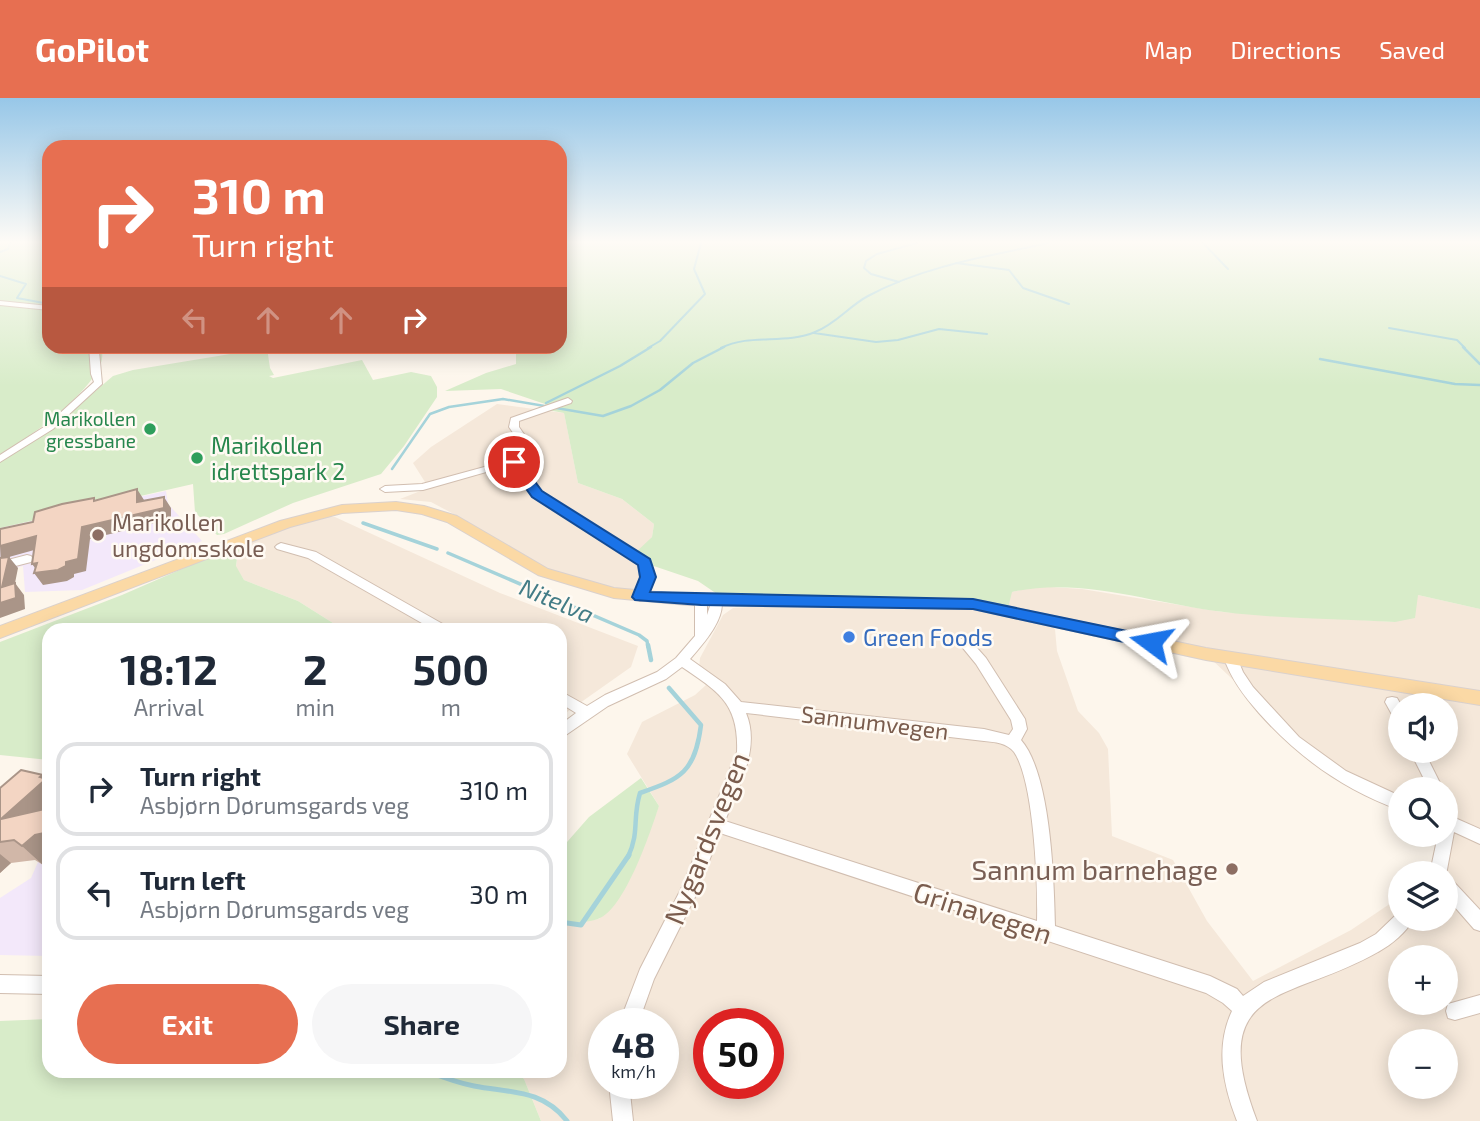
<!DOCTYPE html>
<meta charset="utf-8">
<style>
:root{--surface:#fff;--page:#f6f6f7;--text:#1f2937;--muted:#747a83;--line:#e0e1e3;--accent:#e76f51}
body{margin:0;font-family:"Exo 2",sans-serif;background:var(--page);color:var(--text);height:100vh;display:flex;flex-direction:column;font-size:26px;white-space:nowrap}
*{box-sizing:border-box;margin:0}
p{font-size:23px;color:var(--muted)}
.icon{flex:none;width:38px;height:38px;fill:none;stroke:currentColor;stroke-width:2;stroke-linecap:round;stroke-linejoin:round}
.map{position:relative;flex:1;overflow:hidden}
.side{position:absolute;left:42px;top:525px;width:525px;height:455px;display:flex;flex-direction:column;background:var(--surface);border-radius:21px;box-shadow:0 4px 18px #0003}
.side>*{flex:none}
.hud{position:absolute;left:42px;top:42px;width:525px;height:214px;border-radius:21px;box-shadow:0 4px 18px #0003;background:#e76f51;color:#fff;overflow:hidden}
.buttons{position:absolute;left:1388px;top:595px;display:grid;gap:14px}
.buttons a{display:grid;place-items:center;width:70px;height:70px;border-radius:50%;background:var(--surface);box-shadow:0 4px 18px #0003;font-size:35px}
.speed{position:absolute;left:588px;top:910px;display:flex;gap:14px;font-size:35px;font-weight:700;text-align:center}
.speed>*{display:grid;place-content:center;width:91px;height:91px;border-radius:50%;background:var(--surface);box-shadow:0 4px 18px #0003;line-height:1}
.speed small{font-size:18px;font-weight:400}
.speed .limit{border:10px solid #d22;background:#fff;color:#111}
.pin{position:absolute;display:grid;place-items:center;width:60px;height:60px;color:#fff;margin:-30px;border:4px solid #fff;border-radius:50%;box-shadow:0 2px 7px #0007}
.me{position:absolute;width:77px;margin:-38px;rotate:283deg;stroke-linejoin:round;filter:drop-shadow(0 0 5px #0008)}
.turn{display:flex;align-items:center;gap:24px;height:147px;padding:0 35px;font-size:32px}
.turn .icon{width:91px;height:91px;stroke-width:2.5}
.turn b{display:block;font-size:49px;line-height:60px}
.lanes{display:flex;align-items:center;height:66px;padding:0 35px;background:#0003;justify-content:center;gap:35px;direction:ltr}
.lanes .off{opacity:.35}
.eta{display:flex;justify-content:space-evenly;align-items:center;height:119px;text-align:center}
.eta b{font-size:42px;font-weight:700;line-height:49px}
.cta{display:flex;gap:14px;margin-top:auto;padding:14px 35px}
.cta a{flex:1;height:80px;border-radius:42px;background:var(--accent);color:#fff;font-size:28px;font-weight:700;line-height:80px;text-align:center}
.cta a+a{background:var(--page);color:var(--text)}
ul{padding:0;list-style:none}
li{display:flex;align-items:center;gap:21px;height:94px;margin:0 14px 10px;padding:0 21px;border:4px solid var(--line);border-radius:21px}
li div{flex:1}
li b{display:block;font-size:26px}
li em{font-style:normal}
header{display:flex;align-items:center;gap:42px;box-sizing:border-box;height:98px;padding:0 35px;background:var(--accent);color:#fff}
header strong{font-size:33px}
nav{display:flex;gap:38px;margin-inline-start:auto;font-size:24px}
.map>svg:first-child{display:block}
.residential{fill:#f5e8da;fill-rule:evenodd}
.education{fill:#f3e8fa}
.green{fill:#d8ecc9}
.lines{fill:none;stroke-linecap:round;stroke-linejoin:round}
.stream-far4{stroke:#a5d3da;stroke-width:2}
.stream-far3{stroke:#a5d3da;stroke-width:2.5}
.stream-far2{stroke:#a5d3da;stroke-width:3.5}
.stream-far1{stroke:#a5d3da;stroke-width:4.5}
.stream{stroke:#a5d3da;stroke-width:5}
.minor-casing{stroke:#d1beb0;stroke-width:2}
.major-casing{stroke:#dad1cd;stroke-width:2}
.minor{fill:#fff;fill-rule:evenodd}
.major{fill:#fbd9a5;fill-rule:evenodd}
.wall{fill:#d1b7a8}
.shaded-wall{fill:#aa9588}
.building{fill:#f3d5c3;stroke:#aa9588;stroke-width:2}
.route{fill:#1a73e8;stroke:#114b97;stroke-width:2}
.leisure-dot{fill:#2e9e5b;stroke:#fffaf3;stroke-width:2.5}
.education-dot{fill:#8d6e63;stroke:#fffaf3;stroke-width:2.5}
.shop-dot{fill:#3f7fe0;stroke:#fffaf3;stroke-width:2.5}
.labels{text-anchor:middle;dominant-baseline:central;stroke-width:5;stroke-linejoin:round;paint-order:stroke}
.far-leisure-label{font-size:19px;fill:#27864d;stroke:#fffaf3;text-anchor:end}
.leisure-label{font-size:23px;fill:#27864d;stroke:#fffaf3;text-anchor:start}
.education-label{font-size:23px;fill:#785e54;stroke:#fffaf3;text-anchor:start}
.shop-label{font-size:23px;fill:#366cbe;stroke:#fffaf3;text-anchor:start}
.street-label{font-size:23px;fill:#7a5c4d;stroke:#fffaf3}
.water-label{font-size:24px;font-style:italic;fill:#437c86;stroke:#fffaf3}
.near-street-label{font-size:28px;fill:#7a5c4d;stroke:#fffaf3}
.near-education-label{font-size:28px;fill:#785e54;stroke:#fffaf3;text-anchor:end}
</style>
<header>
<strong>GoPilot</strong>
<nav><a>Map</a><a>Directions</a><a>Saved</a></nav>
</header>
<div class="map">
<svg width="1480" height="1023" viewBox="0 0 1480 1023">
<rect width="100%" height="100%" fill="#fdf6ec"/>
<!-- residential -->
<path class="residential" d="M 497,306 L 564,315 L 578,385 L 622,401 L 654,426 L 652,439 L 643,450 L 643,483 L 634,496 L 560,477 L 492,443 L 463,421 L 431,404 L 400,401 L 423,392 L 425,384 L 413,365 L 431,349 Z
M 318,419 L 335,419 L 500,495 L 638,548 L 631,569 L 560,619 L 560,532 L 344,532 L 298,503 L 244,482 L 236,469 L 238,454 L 244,444 Z
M 1036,488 L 1082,491 L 1222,514 L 1395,524 L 1418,497 L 1480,511 L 1480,1023 L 541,1023 L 524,981 L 513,973 L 560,973 L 560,825 L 599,821 L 634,770 L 659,708 L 627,656 L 642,624 L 695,597 L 706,587 L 699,572 L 700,560 L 723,517 L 733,510 L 1012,494 ZM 1047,525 L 1210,560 L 1314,658 L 1400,706 L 1400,691 L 1446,691 L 1446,737 L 1436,737 L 1446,775 L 1446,821 L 1400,821 L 1400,799 L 1351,832 L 1253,883 L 1207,823 L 1173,762 L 1112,738 L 1108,651 L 1099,635 L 1078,613 L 1057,553 L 1055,531 ZM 1400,607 L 1446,607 L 1446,653 L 1400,653 ZM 1400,859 L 1446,859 L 1446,905 L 1400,905 ZM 604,926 L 663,926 L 663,985 L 604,985 ZM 709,926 L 768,926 L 768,985 L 709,985 ZM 1400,943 L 1446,943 L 1446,989 L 1400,989 Z"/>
<!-- education -->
<path class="education" d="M 166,393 L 168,406 L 202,443 L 82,492 L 25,494 L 23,468 L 0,474 L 0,430 Z
M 49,739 L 49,858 L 0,857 L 0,800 L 31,780 Z"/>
<!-- green -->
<path class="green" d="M 0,145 L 49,145 L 49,248 L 102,249 C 102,253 103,260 101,265 C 88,298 31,339 0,356 Z
M 560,145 L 1480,145 L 1480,511 L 1418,497 L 1415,520 L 1395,524 C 1338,521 1280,521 1224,514 C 1155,506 1081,478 1012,494 L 1007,514 L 971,508 L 736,509 L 698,483 L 639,463 L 633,457 L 652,439 L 654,426 L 622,401 L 578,385 L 564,315 L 548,312 L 545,306 L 501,291 L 445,293 L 486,275 L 516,266 L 516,249 L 560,248 Z
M 267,250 L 270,270 L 274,277 L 269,278 L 273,280 L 362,262 L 373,282 L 411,274 L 431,278 L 437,289 L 437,299 L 404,348 L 381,376 L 293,405 L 224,436 L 217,437 L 195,414 L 193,386 L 0,430 L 0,363 L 44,337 L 113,278 L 133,272 Z
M 244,444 L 238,454 L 236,468 L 244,482 L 298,503 L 344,532 L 49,532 L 49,662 L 0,657 L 0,544 L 122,497 Z
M 641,680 L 659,708 C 650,735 625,811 598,821 C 587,825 571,824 560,825 L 560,752 L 589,719 Z
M 49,921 L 49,973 L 513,973 L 524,981 L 541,1023 L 0,1023 L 0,923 Z"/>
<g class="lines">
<!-- stream-far4 -->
<path class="stream-far4" d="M 1203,145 L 1228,171
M 0,154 L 8,151 L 10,145
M 956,165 L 1009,172 L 1023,190 L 1069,206
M 0,178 L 26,186 L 17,200 L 49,206
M 899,184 L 871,176 L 864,170 L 866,163 L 877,156 L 917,145
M 1389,230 L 1457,242 L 1465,250
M 814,235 L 876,244 L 898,242 L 939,231 L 987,236
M 648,250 L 660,243 L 705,196 L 694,171 L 701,145
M 721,250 C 750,235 785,247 815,234 C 836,226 849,208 868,198 C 924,168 988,158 1049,145"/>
<!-- stream-far3 -->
<path class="stream-far3" d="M 1463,249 L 1480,266
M 1320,261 L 1455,286 L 1480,287
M 546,305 L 620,268 L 651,249
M 392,371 L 430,316 L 449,309 L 503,301 L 603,318 L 631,308 L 660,292 L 693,265 L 724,249"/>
<!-- stream-far2 -->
<path class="stream-far2" d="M 363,425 L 437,451
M 448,455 L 639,537 L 647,543 L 648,549"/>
<!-- stream-far1 -->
<path class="stream-far1" d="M 648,547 L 651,562
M 628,759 C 640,733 632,721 640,695 C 681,681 695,674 701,627 L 669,590"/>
<!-- stream -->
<path class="stream" d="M 560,824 L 581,827 L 629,757
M 427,973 C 442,979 458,985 474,988 C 510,995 542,991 567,1023"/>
<!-- minor casing -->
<g class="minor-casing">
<path id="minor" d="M 0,203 L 49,208 L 49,212 L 0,207 Z
M 89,248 L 97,248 L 99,253 L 102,286 L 53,331 L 0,364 L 0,357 L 47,327 L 94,284 L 91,276 Z
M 568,300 L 572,303 L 571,305 L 519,323 L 519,329 L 528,342 L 519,364 L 541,394 L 649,462 L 654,479 L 644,502 L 640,503 L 634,499 L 642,479 L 640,467 L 533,398 L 511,367 L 423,392 L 385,394 L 380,391 L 385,388 L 422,386 L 510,362 L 518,342 L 509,329 L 511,320 Z
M 281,445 L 316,454 L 448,529 L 450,532 L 434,532 L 308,460 L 277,451 L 275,449 L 277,447 Z
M 27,457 L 31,458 L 33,461 L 31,464 L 0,472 L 0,464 Z
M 701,498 L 707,502 L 707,517 L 713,499 L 721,499 C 727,520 703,546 690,561 L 725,586 L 741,604 L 984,631 L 1009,637 L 1013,631 L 1011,622 L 976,566 L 958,544 L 959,541 L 969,541 L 986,560 L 1025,621 L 1027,631 L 1021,642 C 1051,676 1054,783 1055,828 L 1210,878 L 1237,891 L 1243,898 L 1264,884 L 1360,845 L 1376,836 L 1398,815 L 1400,814 L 1400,821 L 1413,821 C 1407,834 1391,847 1378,854 C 1289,905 1204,885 1257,1023 L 1237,1023 C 1223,987 1215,949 1232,913 L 1223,905 L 1206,895 L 720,735 L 695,799 L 654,881 L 638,926 L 619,926 L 640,871 L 682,789 L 737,654 C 739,606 719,594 682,569 L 666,581 L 608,608 L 560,641 L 560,627 L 576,615 L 560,605 L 560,593 L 587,608 L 605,597 L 657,574 L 676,560 L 695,538 L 695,502 ZM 746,615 L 984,643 C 995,644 1007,645 1014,654 C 1034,683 1038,786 1037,823 L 725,723 C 738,689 761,651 746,615 Z
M 1231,555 L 1236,557 L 1243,574 L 1253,589 L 1299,639 L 1346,673 L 1400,698 L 1400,712 C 1344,692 1298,659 1259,615 C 1244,598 1231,581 1224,560 L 1226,557 Z
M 1392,599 L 1397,600 L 1401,607 L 1400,623 L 1395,622 L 1385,604 L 1387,600 Z
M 1410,653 L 1424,653 L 1443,691 L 1429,691 Z
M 1446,710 L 1451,712 L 1455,720 L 1480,731 L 1480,746 L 1454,734 L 1446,777 L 1430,775 L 1438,737 L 1446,737 Z
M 1446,779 L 1452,782 L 1480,812 L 1480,833 L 1474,831 L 1446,799 Z
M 0,877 L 49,878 L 49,896 L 0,895 Z
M 1480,897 L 1480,915 L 1455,922 L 1448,920 L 1446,913 L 1448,906 Z
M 609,985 L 629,985 L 633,1023 L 613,1023 Z"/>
</g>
<!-- major casing -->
<g class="major-casing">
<path id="major" d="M 396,404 L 424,408 L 457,418 L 548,471 L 614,490 L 688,497 L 973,501 L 1206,550 L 1480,593 L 1480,607 L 1206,562 L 973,511 L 688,507 L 614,500 L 538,477 L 447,424 L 422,416 L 396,412 L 342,415 L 290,429 L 0,540 L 0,528 L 280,423 L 342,407 Z"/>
</g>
<!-- minor -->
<use href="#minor" class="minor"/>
<!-- major -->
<use href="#major" class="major"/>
</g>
<!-- wall -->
<path class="wall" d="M 0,690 L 43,767 L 35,762 L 11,765 L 0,775 Z"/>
<!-- shaded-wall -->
<path class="shaded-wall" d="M 137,391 L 144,402 L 144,415 L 164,399 L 171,410 L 171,421 L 90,441 L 86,473 L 74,476 L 74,479 L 67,483 L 43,487 L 34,475 L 39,475 L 32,466 L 37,465 L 82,429 L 137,404 Z
M 36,438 L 45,449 L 9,459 L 18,470 L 15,485 L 24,497 L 25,511 L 0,520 L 0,505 L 2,489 L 0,448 Z
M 43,677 L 49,684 L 49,716 L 1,721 Z
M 49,734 L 49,762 L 43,767 L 22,748 L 35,737 Z
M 0,756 L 11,765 L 0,775 Z"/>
<!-- building -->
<path class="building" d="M 137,391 L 137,404 L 164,399 L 164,410 L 82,429 L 78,461 L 66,464 L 66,468 L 58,472 L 34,475 L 37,465 L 32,466 L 36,438 L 0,448 L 0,431 L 33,424 L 35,414 L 62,406 L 94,400 L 94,403 Z
M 9,459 L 2,489 L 15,485 L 16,500 L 0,505 L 0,460 Z
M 21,672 L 43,677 L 40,679 L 46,681 L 1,721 L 49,710 L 49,734 L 35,737 L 22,748 L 14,742 L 0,744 L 0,690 Z"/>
<!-- sky -->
<linearGradient id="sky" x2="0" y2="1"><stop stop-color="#97c7e8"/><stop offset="0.5" stop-color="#fefbf6"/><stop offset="1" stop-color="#fefbf6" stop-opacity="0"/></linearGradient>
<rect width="1480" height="288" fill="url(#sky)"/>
<!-- route -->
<path class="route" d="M 514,360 L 518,361 L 542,393 L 650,461 L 656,479 L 650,494 L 973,501 L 1151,538 L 1159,544 L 1151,550 L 973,511 L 701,507 L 635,502 L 632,499 L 640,479 L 638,467 L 532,399 L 507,364 Z"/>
<!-- markers -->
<g class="leisure-dot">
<circle cx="150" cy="331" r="7"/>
<circle cx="197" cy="360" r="7"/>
</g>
<g class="education-dot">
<circle cx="98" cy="437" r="7"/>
<circle cx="1232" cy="771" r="7"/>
</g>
<circle class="shop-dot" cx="849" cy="539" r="7"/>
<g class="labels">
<!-- far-leisure labels -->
<g class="far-leisure-label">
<text x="136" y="320">Marikollen<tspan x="136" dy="22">gressbane</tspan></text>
</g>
<!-- leisure labels -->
<g class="leisure-label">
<text x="211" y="347">Marikollen<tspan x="211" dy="26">idrettspark 2</tspan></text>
</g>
<!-- education labels -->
<g class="education-label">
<text x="112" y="424">Marikollen<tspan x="112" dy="26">ungdomsskole</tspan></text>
</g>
<!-- shop labels -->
<g class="shop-label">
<text x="863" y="539">Green Foods</text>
</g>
<!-- street labels -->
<g class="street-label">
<text transform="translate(875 624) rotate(7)">Sannumvegen</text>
</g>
<!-- water labels -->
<g class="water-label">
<text transform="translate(557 502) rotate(23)">Nitelva</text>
</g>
<!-- near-street labels -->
<g class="near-street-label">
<text transform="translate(706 740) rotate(-68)">Nygardsvegen</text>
<text transform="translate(983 814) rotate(18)">Grinavegen</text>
</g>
<!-- near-education labels -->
<g class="near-education-label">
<text x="1218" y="771">Sannum barnehage</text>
</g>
</g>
</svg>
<div class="buttons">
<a><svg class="icon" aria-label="sound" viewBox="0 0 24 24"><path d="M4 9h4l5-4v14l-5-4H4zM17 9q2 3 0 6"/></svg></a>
<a><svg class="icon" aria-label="search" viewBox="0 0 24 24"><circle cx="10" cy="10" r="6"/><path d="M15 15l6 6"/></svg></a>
<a><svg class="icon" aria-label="layers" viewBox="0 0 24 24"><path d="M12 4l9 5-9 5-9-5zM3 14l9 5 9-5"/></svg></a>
<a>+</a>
<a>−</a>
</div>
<div class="speed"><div>48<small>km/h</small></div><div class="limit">50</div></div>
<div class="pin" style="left:514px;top:364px;background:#d93025"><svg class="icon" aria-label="arrive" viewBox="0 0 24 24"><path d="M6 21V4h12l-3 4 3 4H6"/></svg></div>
<svg class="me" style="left:1151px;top:544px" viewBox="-20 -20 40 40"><path d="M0-17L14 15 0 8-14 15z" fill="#1a73e8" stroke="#fff" stroke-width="4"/></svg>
<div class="hud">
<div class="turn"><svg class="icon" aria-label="right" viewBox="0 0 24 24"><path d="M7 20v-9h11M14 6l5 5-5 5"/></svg><div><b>310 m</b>Turn right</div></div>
<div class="lanes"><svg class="icon off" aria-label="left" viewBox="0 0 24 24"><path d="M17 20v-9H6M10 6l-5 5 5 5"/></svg><svg class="icon off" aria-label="ahead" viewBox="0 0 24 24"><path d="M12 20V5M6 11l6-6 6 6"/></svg><svg class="icon off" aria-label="ahead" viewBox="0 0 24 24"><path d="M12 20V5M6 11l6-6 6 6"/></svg><svg class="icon" aria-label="right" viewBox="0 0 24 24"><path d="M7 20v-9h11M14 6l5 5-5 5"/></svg></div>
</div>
<section class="side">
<div class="eta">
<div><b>18:12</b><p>Arrival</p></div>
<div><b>2</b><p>min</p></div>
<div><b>500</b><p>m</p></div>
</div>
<ul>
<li><svg class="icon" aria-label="right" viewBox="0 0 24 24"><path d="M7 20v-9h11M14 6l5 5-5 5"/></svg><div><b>Turn right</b><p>Asbjørn Dørumsgards veg</p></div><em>310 m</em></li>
<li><svg class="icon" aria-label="left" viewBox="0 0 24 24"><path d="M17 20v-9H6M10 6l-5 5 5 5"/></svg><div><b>Turn left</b><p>Asbjørn Dørumsgards veg</p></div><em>30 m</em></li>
</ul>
<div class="cta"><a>Exit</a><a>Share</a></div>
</section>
</div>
